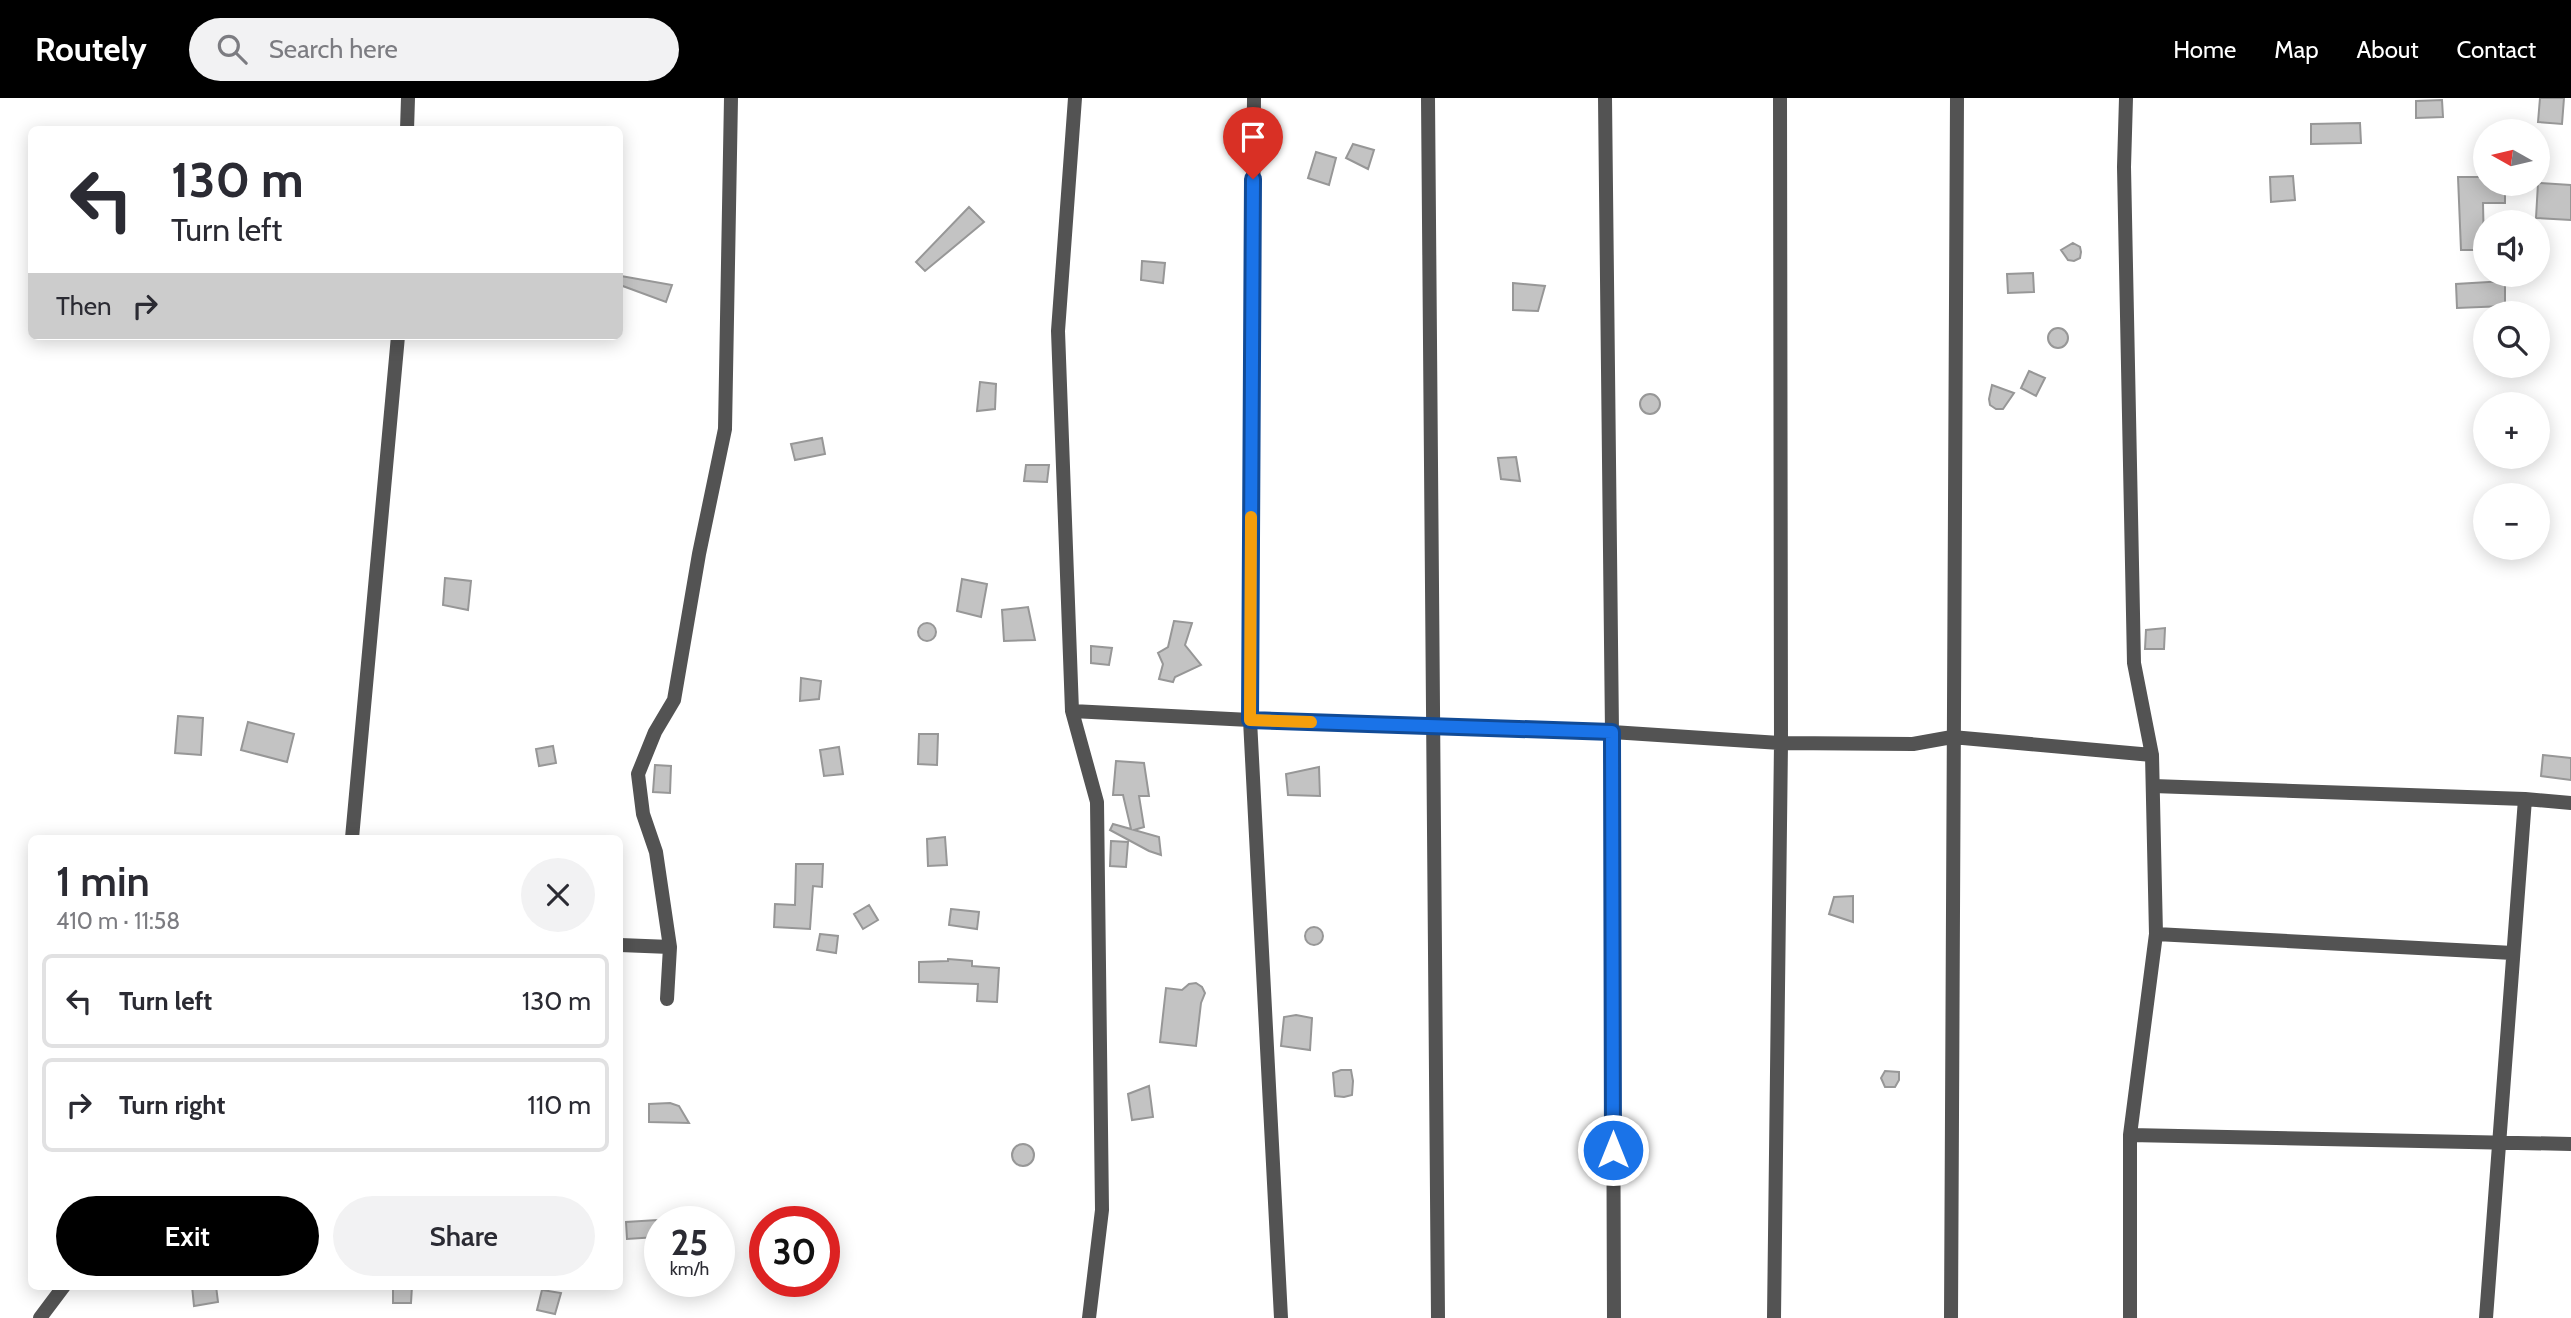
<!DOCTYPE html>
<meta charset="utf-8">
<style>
:root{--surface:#fff;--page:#f2f2f3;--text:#2b2b33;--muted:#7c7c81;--line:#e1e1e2;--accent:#000}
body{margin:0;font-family:Cabin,sans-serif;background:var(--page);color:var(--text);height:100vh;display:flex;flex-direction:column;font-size:26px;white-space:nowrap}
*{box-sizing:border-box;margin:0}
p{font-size:23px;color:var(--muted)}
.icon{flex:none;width:38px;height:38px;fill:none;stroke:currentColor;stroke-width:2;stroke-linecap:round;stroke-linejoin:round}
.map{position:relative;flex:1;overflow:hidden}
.side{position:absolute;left:28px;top:737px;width:595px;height:455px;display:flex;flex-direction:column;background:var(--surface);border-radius:10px;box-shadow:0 4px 18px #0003}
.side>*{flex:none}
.guide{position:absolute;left:28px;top:28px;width:595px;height:214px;border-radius:10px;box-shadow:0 4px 18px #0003;background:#fff;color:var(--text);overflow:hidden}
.needle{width:46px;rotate:278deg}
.controls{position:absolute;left:2473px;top:21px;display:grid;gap:14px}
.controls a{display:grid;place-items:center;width:77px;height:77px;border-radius:50%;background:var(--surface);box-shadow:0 4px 18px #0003;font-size:35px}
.speed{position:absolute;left:644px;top:1108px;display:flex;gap:14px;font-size:35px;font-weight:700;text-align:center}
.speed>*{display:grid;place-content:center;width:91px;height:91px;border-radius:50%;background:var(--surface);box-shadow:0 4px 18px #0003;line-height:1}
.speed small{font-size:18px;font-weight:400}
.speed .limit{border:10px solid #d22;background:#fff;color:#111}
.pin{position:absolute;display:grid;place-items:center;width:60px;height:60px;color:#fff;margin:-72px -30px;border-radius:50% 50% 50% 0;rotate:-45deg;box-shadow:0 0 7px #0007}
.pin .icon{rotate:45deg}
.me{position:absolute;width:77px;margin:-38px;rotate:0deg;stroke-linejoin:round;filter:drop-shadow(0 0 5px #0008)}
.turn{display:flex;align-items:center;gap:24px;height:147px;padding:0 28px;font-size:32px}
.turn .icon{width:91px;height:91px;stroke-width:2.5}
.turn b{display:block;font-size:49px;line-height:60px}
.then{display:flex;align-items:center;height:66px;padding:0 28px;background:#0003;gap:14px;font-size:26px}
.round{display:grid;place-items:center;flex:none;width:74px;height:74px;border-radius:37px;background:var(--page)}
.overview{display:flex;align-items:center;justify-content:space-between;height:119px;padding:0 28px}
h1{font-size:42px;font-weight:600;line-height:52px}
.button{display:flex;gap:14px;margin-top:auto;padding:14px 28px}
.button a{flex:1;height:80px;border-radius:42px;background:var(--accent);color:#fff;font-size:28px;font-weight:600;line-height:80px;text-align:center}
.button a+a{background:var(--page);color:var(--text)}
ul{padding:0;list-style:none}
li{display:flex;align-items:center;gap:21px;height:94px;margin:0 14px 10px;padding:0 14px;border:4px solid var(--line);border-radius:10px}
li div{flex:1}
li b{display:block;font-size:26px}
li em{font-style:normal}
header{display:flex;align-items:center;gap:42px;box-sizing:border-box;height:98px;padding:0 35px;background:var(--accent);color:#fff}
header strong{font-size:33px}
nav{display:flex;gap:38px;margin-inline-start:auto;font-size:24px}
.search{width:490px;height:63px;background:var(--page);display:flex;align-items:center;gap:18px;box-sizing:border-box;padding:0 24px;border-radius:38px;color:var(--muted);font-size:26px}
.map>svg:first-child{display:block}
.building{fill:#c3c3c3;stroke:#979797;stroke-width:2}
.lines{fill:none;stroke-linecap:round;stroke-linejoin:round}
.street{stroke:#535353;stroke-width:14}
.route-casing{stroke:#114b97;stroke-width:18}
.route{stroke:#1a73e8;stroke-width:12}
.slow{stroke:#f59e0b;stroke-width:12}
</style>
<header>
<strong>Routely</strong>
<div class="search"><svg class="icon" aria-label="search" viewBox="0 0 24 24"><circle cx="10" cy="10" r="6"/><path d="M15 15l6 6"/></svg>Search here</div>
<nav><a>Home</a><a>Map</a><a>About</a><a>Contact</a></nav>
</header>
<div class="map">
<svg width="2571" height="1220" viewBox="0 0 2571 1220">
<rect width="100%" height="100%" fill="#fff"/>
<!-- building -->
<path class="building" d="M 2540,0 L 2564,0 L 2562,26 L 2538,24 Z
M 2442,2 L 2443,19 L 2416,20 L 2416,3 Z
M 2360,25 L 2361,45 L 2311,46 L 2311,26 Z
M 1353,46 L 1374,52 L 1368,71 L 1346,60 Z
M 1316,54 L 1336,60 L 1329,87 L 1308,80 Z
M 2293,78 L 2295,102 L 2271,104 L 2270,79 Z
M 2458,79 L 2485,79 L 2485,86 L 2505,86 L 2505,105 L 2483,105 L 2484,152 L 2461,152 Z
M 2538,85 L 2571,87 L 2571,122 L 2536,120 Z
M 969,109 L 984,124 L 925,173 L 916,164 Z
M 2073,145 L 2080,149 L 2081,154 L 2080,160 L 2074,163 L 2068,162 L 2061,152 Z
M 1142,163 L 1165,165 L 1163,185 L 1141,182 Z
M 2033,175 L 2034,194 L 2008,195 L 2007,176 Z
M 621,178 L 672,187 L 666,204 L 620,187 Z
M 2505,183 L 2505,208 L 2457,210 L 2456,186 Z
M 1513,185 L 1545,188 L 1538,213 L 1513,212 Z
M2048 240a10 10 0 1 1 20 0a10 10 0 1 1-20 0Z
M 2029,273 L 2045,280 L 2036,298 L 2021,290 Z
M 980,284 L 996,286 L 995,311 L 977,313 Z
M 1992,287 L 2014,295 L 2003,311 L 1996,311 L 1990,307 L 1989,301 Z
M1640 306a10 10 0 1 1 20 0a10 10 0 1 1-20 0Z
M 822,340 L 825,356 L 795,362 L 791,346 Z
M 1516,359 L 1520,383 L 1501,381 L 1498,360 Z
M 1026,367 L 1049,367 L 1047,384 L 1024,383 Z
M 445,480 L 471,483 L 468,512 L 443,507 Z
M 962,481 L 987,486 L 981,519 L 957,513 Z
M 1028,509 L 1035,542 L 1004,543 L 1002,512 Z
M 1174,523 L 1192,525 L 1185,547 L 1201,567 L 1175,579 L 1173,584 L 1159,581 L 1163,566 L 1158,555 L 1168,549 Z
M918 534a9 9 0 1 1 18 0a9 9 0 1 1-18 0Z
M 2165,530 L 2164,551 L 2145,551 L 2146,532 Z
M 1091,548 L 1112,550 L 1109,567 L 1091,565 Z
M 801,580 L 821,583 L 819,601 L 800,603 Z
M 178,618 L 203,620 L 201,657 L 175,655 Z
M 248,624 L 294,636 L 287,664 L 241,652 Z
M 919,636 L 938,636 L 937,667 L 918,666 Z
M 553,648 L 556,665 L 539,668 L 536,651 Z
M 839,649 L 843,676 L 824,678 L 820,652 Z
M 2543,657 L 2571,660 L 2571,682 L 2541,678 Z
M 1116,663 L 1144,665 L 1149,698 L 1139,698 L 1144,729 L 1134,732 L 1159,739 L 1161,757 L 1149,753 L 1110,732 L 1113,726 L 1131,731 L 1123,697 L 1113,697 Z
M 655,667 L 671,668 L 670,695 L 653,694 Z
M 1319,669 L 1320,698 L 1288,697 L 1286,676 Z
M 945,739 L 947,767 L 928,768 L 927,741 Z
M 1111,743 L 1128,744 L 1126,769 L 1110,768 Z
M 796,766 L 823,766 L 822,789 L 813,788 L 810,831 L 774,829 L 775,806 L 795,807 Z
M 1853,798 L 1853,824 L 1829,816 L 1834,799 Z
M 869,807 L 878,822 L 863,831 L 854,816 Z
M 951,811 L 979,814 L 977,831 L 949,827 Z
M1305 838a9 9 0 1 1 18 0a9 9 0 1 1-18 0Z
M 820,836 L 838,838 L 836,855 L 817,852 Z
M 948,861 L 972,863 L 972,868 L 999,870 L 997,904 L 977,903 L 978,886 L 919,884 L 919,864 L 948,863 Z
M 1196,885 L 1202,889 L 1205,895 L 1201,905 L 1196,948 L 1160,944 L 1166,890 L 1182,892 L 1189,886 Z
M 1296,917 L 1312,920 L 1310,952 L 1281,948 L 1284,919 Z
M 1341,972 L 1351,972 L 1353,983 L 1352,997 L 1344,999 L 1335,998 L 1333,975 Z
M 1885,973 L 1899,974 L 1899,982 L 1895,989 L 1885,989 L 1881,980 Z
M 1149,988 L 1153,1019 L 1132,1022 L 1128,996 Z
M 670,1005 L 679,1008 L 689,1025 L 649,1024 L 649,1006 Z
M1012 1057a11 11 0 1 1 22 0a11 11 0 1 1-22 0Z
M 657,1122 L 657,1139 L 627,1141 L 626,1124 Z
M 192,1188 L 216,1188 L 218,1204 L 194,1208 Z
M 393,1188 L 412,1188 L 411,1205 L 393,1205 Z
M 542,1192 L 561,1195 L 555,1216 L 537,1212 Z"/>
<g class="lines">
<!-- street -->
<path class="street" d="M 1075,0 L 1058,233 L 1072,613 L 1097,704 L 1102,1112 L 1089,1220
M 1254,0 L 1250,622 L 1281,1220
M 1428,0 L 1438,1220
M 1605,0 L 1612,634 L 1614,1220
M 2126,0 L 2124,69 L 2134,565 L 2152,657 L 2156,836 L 2130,1037 L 2130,1220
M 407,32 L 408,0
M 1072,613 L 1250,622 L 1612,634 L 1781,645 L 1913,646 L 1952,639 L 2152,657
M 2153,688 L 2525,701 L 2486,1220
M 2525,701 L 2571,705
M 352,740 L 398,238
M 2156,836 L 2513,855
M 620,847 L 670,849
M 667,901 L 670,849 L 656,754 L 643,716 L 638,676 L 655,634 L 674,602 L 699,456 L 725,331 L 731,0
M 2130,1037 L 2571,1046
M 40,1220 L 64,1188
M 1774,1220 L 1781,645 L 1780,0
M 1951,1220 L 1957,0"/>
</g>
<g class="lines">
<!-- route casing -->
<g class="route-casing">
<path id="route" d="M 1253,81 L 1250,622 L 1612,634 L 1613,1052"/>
</g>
<!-- route -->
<use href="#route" class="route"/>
<!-- slow -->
<path class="slow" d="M 1251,419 L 1250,622 L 1311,624"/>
</g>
</svg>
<div class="controls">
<a><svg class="needle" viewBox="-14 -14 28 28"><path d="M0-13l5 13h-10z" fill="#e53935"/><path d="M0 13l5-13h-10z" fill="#7c7c81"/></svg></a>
<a><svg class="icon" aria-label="sound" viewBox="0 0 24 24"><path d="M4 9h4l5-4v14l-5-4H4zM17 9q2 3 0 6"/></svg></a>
<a><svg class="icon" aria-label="search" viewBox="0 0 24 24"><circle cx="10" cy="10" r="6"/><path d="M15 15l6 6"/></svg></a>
<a>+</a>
<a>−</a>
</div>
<div class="speed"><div>25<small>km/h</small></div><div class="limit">30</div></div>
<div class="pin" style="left:1253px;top:81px;background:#d93025"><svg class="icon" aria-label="arrive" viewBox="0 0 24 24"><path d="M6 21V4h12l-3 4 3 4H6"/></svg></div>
<svg class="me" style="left:1613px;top:1052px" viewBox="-20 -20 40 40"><circle r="17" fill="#1a73e8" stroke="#fff" stroke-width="3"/><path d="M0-11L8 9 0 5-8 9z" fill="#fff"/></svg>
<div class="guide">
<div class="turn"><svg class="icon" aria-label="left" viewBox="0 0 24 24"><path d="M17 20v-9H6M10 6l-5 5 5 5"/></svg><div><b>130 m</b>Turn left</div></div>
<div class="then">Then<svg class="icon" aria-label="right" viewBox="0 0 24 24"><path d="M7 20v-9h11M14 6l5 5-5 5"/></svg></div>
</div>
<section class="side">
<div class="overview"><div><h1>1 min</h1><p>410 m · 11:58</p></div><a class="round"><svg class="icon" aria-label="close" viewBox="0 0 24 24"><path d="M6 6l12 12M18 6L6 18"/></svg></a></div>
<ul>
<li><svg class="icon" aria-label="left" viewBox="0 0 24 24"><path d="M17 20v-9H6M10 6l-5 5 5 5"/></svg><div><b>Turn left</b></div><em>130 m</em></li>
<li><svg class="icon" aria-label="right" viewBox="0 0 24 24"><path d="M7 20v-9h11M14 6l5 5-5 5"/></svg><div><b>Turn right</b></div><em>110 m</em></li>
</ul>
<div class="button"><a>Exit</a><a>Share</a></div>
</section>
</div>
